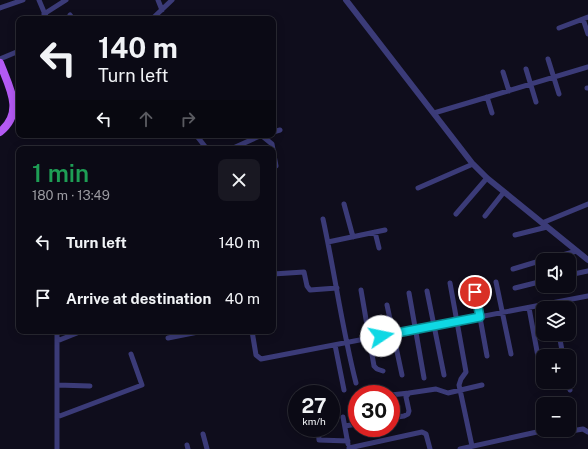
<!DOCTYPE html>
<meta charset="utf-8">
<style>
:root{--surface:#0b0a15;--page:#191822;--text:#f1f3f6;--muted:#9a9aa0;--line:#2b2b34}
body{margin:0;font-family:"Public Sans",sans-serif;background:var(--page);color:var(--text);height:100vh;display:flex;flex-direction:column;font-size:15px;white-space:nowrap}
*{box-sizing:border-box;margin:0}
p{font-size:13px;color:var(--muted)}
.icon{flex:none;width:22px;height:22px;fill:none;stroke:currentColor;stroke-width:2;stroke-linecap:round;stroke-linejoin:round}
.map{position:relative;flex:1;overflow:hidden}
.panel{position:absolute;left:16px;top:146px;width:260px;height:188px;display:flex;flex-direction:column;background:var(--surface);border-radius:8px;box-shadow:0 2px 10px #0003,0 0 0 1px var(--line)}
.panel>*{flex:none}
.banner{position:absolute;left:16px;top:16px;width:260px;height:122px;border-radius:8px;box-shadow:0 2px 10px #0003,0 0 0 1px var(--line);background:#0b0a15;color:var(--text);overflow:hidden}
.fabs{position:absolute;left:536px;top:253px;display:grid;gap:8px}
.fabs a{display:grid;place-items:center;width:40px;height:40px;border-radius:8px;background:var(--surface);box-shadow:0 2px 10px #0003,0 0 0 1px var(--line);font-size:20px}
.speed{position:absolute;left:288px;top:385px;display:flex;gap:8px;font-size:20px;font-weight:700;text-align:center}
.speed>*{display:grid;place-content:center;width:52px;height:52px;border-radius:50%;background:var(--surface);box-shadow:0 2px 10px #0003,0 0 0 1px var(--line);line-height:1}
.speed small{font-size:10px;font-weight:400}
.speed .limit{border:6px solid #d22;background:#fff;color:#111}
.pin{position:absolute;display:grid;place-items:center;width:34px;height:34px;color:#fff;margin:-17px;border:2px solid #fff;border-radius:50%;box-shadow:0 1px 4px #0007}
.me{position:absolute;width:44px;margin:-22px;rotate:79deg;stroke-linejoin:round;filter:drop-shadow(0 0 3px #0008)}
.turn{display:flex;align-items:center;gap:14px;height:84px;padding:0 16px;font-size:18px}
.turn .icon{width:52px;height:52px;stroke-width:2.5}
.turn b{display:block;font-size:28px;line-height:34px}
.lanes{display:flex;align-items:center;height:38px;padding:0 16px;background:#0003;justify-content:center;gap:20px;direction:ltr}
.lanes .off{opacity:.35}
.round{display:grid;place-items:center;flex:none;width:42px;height:42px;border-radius:8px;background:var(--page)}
.summary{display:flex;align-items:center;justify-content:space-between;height:68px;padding:0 16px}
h1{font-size:24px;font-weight:600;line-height:30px;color:#1e9e55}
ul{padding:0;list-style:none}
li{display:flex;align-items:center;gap:12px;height:56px;padding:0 16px}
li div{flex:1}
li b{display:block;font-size:15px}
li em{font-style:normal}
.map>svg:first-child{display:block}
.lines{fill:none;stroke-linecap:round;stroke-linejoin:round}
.minor{stroke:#3b3b78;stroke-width:5}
.tertiary{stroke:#3b3b78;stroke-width:6}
.primary{stroke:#b45af4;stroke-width:8}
.route-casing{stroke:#0a8c94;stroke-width:10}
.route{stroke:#0fd8e4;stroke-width:7}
</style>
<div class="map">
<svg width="588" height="449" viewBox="0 0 588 449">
<rect width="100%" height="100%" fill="#0f0d1c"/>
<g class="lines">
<!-- minor -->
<path class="minor" d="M 39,0 L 47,19
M 158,0 L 162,10
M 0,8 L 23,0
M 44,14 L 66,0
M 70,15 L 73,19
M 95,19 L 101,19
M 152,19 L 172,0
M 583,19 L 588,34
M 559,28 L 588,17
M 0,59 L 19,51
M 548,59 L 559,94
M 526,69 L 536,102
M 503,72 L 509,91
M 587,88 L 588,88
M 487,97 L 492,113
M 434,113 L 588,67
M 273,132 L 280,130
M 196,135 L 207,149
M 261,135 L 272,144 L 276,166
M 231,149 L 262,135
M 418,188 L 473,164
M 344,204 L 353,237
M 456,214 L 487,178
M 485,216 L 504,192
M 323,219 C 335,274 342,329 356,383
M 542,223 L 588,204
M 375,232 L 379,248
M 515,235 L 547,227
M 328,242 L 385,230
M 544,260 L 577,251
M 513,269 L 543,260
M 273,274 L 304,272 L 307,286 L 310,290 L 337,288
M 569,275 L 588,271
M 473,279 L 487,356
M 496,282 L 511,354
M 450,283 L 466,372 L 461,379 L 459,385 L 472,446
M 515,288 L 543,281
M 361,290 L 374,366 L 377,369 L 383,371
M 427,291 L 444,375
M 409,293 L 424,378
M 387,305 L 402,375
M 529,308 L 542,378
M 57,331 L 57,449
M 252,331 L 256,355 L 261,359 L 588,296
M 559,334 L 563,356
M 168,338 L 203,331
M 57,341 L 82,331
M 335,345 L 344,390
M 568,382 L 570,390
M 57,385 L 90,386
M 391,395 L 409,393
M 57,417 L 142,385 L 131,354
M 343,417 L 348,444
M 391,418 L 404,416 L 408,414 L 409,411 L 406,397 L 409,393 L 436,389 L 448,393 L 482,385
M 345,426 L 357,424
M 318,428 L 319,440 L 348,441
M 569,430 L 571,431 L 583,429 L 588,432
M 203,434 L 207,449
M 187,445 L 188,449
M 349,448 L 422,432 L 426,434 L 430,449
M 460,449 L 546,430"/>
<!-- tertiary -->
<path class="tertiary" d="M 346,0 L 472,163 L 487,178 L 588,260"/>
<!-- primary -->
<path class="primary" d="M 0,63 C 9,87 25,112 0,132"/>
</g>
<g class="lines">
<!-- route casing -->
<g class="route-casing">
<path id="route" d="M 381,336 L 480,317 L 475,292"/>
</g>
<!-- route -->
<use href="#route" class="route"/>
</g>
</svg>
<div class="fabs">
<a><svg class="icon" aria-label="sound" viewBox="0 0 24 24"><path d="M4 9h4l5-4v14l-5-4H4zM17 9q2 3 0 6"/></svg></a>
<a><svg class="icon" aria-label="layers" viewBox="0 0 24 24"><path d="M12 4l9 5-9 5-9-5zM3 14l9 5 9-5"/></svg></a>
<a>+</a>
<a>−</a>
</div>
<div class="speed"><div>27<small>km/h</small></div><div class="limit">30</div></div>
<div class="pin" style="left:475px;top:292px;background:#d93025"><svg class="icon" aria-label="arrive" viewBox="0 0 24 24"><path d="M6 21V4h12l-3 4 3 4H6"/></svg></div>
<svg class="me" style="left:381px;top:336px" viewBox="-20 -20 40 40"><circle r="19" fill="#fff"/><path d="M0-13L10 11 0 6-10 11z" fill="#0fd8e4"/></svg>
<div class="banner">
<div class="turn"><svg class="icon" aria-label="left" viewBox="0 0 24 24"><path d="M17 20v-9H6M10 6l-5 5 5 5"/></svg><div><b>140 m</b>Turn left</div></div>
<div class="lanes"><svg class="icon" aria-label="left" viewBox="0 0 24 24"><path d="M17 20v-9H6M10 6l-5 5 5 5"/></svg><svg class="icon off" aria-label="ahead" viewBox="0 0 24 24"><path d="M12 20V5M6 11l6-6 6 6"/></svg><svg class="icon off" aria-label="right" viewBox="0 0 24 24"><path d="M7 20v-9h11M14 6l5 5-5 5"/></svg></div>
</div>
<section class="panel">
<div class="summary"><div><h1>1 min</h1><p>180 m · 13:49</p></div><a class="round"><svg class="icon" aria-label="close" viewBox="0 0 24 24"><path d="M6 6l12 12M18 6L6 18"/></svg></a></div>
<ul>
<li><svg class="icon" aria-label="left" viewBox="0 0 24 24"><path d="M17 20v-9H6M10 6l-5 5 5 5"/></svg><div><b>Turn left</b></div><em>140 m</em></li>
<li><svg class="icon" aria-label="arrive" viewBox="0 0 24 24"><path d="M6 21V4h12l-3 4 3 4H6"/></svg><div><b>Arrive at destination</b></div><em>40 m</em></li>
</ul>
</section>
</div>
